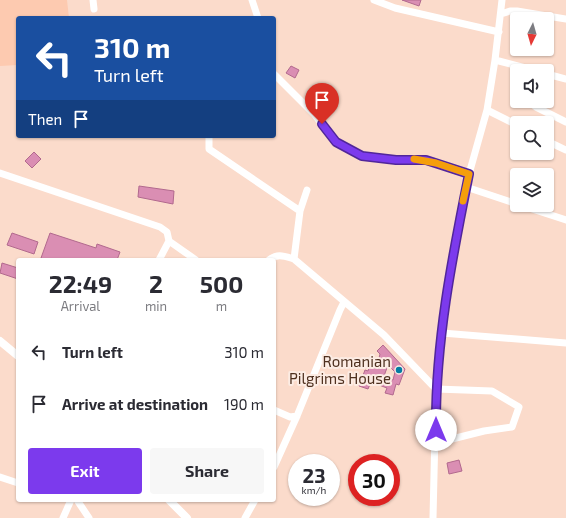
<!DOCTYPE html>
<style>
:root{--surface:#fff;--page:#f7f7f7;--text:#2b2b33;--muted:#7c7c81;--accent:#7c3aed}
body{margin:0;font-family:"Exo 2",sans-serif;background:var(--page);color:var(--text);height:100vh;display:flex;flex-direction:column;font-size:15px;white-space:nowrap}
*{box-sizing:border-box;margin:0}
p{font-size:13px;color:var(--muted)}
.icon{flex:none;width:22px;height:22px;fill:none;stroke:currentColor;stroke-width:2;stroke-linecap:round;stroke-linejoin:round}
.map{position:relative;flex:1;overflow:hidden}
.panel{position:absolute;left:16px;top:258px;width:260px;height:244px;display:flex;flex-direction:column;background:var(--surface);border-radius:4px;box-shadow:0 1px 3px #0004}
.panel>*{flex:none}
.hud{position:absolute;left:16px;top:16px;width:260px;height:122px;border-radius:4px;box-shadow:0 1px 3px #0004;background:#1a4fa0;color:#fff;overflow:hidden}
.needle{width:26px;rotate:185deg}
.controls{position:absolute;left:510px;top:12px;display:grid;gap:8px}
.controls a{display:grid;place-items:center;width:44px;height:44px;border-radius:4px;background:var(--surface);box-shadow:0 1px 3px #0004;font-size:20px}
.speed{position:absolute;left:288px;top:454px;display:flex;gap:8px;font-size:20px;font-weight:700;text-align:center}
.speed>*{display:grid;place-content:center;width:52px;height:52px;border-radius:50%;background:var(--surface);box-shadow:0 1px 3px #0004;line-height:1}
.speed small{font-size:10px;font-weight:400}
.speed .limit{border:6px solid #d22;background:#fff;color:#111}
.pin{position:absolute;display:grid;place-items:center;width:34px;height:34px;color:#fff;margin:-41px -17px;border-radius:50% 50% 50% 0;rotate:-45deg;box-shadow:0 0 4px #0007}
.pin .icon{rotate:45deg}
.me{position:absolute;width:44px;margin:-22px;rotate:0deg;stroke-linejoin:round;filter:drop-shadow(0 0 3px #0008)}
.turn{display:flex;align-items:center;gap:14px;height:84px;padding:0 12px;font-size:18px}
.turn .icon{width:52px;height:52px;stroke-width:2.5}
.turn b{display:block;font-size:28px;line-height:34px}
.then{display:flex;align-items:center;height:38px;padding:0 12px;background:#0003;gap:8px;font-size:15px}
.eta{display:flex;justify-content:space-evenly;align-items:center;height:68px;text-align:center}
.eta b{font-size:24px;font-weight:700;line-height:28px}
.cta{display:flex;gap:8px;margin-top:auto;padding:8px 12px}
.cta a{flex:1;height:46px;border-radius:4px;background:var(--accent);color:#fff;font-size:16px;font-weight:700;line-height:46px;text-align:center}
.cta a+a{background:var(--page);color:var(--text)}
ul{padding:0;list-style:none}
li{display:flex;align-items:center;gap:12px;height:52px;padding:0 12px}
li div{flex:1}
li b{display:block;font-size:15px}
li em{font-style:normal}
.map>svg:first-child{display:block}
.built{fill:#fdcab0}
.building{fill:#da8eb3;stroke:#b2698e;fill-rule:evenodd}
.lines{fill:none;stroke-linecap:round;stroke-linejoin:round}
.minor{stroke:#fff;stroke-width:7}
.major{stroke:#fff;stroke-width:8}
.route-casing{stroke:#51269a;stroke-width:10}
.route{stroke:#7c3aed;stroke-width:7}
.slow{stroke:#f59e0b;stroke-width:7}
.poi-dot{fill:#037ca3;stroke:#fcece4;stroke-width:1.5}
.labels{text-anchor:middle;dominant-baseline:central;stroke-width:4;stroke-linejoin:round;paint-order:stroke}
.poi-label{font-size:15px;fill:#4e301f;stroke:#fcece4;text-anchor:end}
</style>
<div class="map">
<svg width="566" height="518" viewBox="0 0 566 518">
<rect width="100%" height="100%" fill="#fbdbcb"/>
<!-- built -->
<path class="built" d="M 0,0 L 67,0 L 69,18 L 18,18 L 18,65 L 0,66 Z"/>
<!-- building -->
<path class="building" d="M 402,0 L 421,0 L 419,6 Z
M 291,66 L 299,70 L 295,78 L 286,73 Z
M 34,152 L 41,159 L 32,168 L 25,161 Z
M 139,186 L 174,191 L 173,204 L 138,197 Z
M 12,233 L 38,242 L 34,254 L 7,245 Z
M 50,233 L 96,248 L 97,244 L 120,252 L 117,260 L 47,260 L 41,258 Z
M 2,263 L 18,268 L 18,279 L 0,273 Z
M 383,345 L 405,369 L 399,385 L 396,384 L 393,395 L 385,393 L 387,388 L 371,382 L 368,389 L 359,386 L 365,370 L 368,371 L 372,360 L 378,362 L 380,354 L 377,351 ZM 388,365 L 395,372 L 393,380 L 384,376 Z
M 459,460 L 462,471 L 449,474 L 447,463 Z"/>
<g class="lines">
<!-- minor -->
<path class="minor" d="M 93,0 L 94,9
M 252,0 L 258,18
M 374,0 L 395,8 L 499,32
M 501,14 L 510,11 L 517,11 L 566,19
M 495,60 L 502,0
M 274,74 L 314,114 L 333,139 L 346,148 L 362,156 L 376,159 L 426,160 L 469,174 L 487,110 L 495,60 L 537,71
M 547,74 L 566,79
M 532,101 L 532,104 L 536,107 L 566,122
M 487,110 L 517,125
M 209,136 L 209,149 L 300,211 L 307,190
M 547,141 L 566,150
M 0,173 L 160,227 L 167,232 L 169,241 L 196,260
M 466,187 L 517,204
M 520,205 L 566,220
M 300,211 L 294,259 L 384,335 L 436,389 L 492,391 L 519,407 L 512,427 L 484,431 L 436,443
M 159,260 L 169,241
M 269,260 C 277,253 284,256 294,259
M 442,333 L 566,343
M 274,410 L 290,417 L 297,416
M 274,467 L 297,416 L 340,310 L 344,302
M 0,477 L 18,483
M 77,500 L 89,518
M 63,518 L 71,500
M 245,518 L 255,500
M 433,518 L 436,389 L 442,333 L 459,223 L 469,174"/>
<!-- major -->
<path class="major" d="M 0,341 L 18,356
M 169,500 L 187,518"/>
</g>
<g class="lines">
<!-- route casing -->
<g class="route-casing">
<path id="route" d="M 322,124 L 336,142 L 362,156 L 396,160 L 426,160 L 469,174 C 452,258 435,344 436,430"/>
</g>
<!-- route -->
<use href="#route" class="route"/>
<!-- slow -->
<path class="slow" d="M 414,159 L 436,163 L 469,174 L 463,201"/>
</g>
<!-- markers -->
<circle class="poi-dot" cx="399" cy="370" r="4"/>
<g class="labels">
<!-- poi labels -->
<g class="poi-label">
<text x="391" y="361">Romanian<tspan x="391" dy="17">Pilgrims House</tspan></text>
</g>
</g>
</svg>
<div class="controls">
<a><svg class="needle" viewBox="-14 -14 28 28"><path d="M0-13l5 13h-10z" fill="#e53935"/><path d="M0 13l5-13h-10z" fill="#7c7c81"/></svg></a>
<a><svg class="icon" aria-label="sound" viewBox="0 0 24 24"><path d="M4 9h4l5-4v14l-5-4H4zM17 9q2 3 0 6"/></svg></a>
<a><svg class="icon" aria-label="search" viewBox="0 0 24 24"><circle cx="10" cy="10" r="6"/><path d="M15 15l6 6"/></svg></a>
<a><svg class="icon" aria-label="layers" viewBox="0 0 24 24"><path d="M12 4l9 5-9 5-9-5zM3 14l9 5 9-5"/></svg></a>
</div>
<div class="speed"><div>23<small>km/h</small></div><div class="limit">30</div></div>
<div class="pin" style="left:322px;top:124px;background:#d93025"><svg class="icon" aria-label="arrive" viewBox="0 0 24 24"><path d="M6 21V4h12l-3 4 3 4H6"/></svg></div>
<svg class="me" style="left:436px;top:430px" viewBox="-20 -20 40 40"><circle r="19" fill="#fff"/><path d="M0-13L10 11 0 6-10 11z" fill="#7c3aed"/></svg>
<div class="hud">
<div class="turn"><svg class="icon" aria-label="left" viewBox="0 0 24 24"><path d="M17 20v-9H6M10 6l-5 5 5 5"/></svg><div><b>310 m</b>Turn left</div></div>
<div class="then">Then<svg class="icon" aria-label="arrive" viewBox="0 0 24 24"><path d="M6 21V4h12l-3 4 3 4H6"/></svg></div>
</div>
<section class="panel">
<div class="eta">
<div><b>22:49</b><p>Arrival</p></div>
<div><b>2</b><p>min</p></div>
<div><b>500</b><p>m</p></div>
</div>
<ul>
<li><svg class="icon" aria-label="left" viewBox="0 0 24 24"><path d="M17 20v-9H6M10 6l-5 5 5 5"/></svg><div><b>Turn left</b></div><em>310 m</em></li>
<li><svg class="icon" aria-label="arrive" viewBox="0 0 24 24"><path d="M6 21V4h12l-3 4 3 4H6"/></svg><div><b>Arrive at destination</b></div><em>190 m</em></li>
</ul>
<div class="cta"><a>Exit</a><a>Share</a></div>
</section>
</div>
